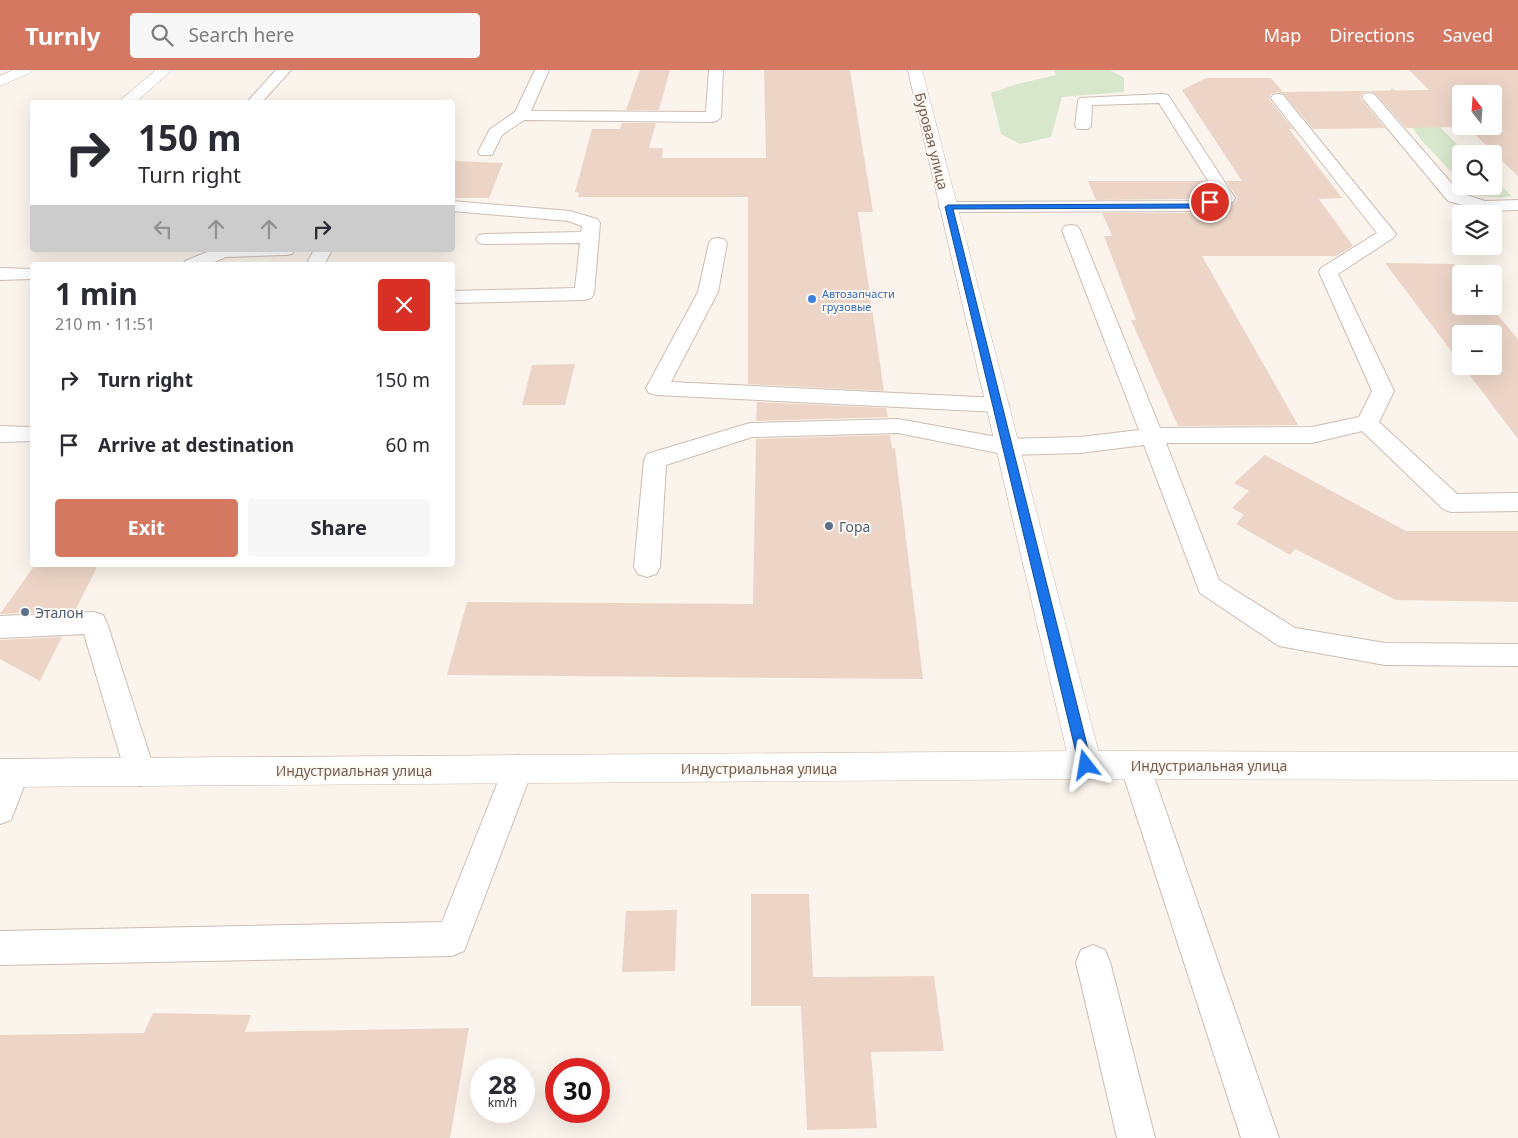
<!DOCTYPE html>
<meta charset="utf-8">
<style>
:root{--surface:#fff;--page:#f7f7f7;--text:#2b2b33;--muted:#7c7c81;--accent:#d47861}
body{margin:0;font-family:"Noto Sans",sans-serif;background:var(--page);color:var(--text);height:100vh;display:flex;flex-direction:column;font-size:19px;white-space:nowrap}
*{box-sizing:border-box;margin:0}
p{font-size:16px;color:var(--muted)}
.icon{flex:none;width:28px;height:28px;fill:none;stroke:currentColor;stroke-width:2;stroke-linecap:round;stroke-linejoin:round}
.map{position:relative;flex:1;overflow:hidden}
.drawer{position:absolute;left:30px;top:192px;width:425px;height:305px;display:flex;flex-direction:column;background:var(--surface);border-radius:5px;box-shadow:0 5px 20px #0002}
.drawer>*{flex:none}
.guide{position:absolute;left:30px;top:30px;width:425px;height:152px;border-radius:5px;box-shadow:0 5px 20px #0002;background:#fff;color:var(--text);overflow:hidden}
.needle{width:32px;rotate:343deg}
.fabs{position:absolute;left:1452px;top:15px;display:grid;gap:10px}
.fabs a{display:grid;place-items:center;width:50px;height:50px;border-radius:5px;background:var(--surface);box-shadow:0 5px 20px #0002;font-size:25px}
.speed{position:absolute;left:470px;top:988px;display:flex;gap:10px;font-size:25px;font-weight:700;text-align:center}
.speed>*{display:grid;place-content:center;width:65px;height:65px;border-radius:50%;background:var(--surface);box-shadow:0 5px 20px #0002;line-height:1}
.speed small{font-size:12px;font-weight:400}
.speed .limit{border:8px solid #d22;background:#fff;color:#111}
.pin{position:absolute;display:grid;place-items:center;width:42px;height:42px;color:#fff;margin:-21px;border:2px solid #fff;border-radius:50%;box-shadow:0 1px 5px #0007}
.me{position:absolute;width:55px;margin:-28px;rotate:346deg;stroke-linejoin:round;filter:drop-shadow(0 0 4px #0008)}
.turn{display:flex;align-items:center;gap:18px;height:105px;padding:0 25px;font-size:22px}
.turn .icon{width:65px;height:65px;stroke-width:2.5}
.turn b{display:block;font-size:35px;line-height:42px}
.lanes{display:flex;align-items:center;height:48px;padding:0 25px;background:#0003;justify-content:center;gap:25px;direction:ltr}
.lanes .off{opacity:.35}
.round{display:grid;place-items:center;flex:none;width:52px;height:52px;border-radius:5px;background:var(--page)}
.head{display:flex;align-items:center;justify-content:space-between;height:85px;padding:0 25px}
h1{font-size:30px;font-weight:700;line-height:38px}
.action{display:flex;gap:10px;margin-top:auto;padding:10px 25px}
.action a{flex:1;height:58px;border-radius:5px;background:var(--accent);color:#fff;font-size:20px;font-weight:700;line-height:58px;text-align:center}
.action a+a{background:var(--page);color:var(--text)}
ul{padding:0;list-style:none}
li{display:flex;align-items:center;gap:15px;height:65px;padding:0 25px}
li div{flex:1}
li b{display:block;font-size:19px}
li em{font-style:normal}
header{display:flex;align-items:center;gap:30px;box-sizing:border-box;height:70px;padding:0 25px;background:var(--accent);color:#fff}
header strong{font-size:24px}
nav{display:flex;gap:28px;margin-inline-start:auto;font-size:18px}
.search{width:350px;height:45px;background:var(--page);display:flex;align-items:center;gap:12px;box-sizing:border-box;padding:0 18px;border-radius:5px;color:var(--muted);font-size:19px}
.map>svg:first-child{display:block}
.green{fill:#d7e7cb}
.building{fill:#ecd5c7}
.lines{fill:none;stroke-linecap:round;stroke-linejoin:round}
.service-casing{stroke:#ccbdb2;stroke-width:2}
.minor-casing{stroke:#ccbdb2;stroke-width:1}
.secondary-casing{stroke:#cebdb0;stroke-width:1}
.service{fill:#fff;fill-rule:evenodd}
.minor{fill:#fff;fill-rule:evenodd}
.secondary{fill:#fff;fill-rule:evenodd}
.route{fill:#1a73e8;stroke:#114b97}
.shop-dot{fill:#3f7fe0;stroke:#fdf9f2;stroke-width:2}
.service-dot{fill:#5c6f8a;stroke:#fdf9f2;stroke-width:2}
.labels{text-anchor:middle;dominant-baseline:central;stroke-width:4;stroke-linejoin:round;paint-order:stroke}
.far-shop-label{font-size:11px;fill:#366cbe;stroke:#fdf9f2;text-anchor:start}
.street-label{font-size:14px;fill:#735d51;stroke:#fdf9f2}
.service-label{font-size:14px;fill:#4e5e75;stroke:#fdf9f2;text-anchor:start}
</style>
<header>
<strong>Turnly</strong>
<div class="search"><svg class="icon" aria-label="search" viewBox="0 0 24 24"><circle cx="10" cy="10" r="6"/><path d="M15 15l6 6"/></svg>Search here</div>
<nav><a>Map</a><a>Directions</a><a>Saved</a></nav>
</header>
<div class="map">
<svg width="1518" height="1068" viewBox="0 0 1518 1068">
<rect width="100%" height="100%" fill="#faf4ec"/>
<!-- green -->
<path class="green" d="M 1054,0 L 1110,0 L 1124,8 L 1124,22 L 1062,27 L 1051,67 L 1020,74 L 1001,64 L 991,23 L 1014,15 L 1056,5 Z
M 1392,18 L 1425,42 L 1467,84 L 1461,84 L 1461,112 L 1422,71 L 1387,23 Z
M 1494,109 L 1512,126 L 1500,128 L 1471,124 L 1465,116 L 1494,116 Z"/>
<!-- building -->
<path class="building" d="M 640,0 L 670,0 L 659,40 L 626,40 Z
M 764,0 L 850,0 L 873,142 L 858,142 L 884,321 L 748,314 L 748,127 L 578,127 L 579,123 L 575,122 L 592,59 L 620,59 L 622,53 L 656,53 L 649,78 L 663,78 L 662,88 L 766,88 Z
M 1409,0 L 1518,0 L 1518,106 L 1466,56 L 1494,56 L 1494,24 L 1461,24 L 1461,57 L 1406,58 L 1375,23 L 1369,21 L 1362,23 L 1360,28 L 1385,58 L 1313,59 L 1284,24 L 1278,22 L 1271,24 L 1269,29 L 1293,59 L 1289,59 L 1342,128 L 1319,129 L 1353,176 L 1336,186 L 1202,186 L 1298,355 L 1178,356 L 1131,250 L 1136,250 L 1104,166 L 1112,166 L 1102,143 L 1193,143 L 1235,133 L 1237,127 L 1226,111 L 1242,111 L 1182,20 L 1206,8 L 1271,8 L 1283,22 L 1429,20 Z
M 452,91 L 503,93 L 489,128 L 452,128 Z
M 1088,111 L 1206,111 L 1214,124 L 1193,129 L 1096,130 Z
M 1385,193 L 1454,194 L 1463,204 L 1461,236 L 1490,236 L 1518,269 L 1518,369 L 1463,296 L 1494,296 L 1494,264 L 1461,264 L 1461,294 Z
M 575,294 L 565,335 L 522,335 L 532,295 Z
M 757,332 L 886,338 L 888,347 L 756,351 Z
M 890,365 L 892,378 L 895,378 L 923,609 L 447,605 L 467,532 L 753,534 L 756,369 Z
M 1265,385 L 1406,461 L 1518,461 L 1518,532 L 1396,530 L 1295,479 L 1290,485 L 1236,454 L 1244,445 L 1232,438 L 1249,421 L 1234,413 Z
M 35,495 L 98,495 L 75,541 L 0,544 Z
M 62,567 L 40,611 L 0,589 L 0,570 Z
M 751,824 L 809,824 L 813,907 L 934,906 L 944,981 L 871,982 L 877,1058 L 807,1060 L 801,936 L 751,936 Z
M 677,840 L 675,901 L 622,902 L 626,841 Z
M 153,943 L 251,945 L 245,962 L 469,958 L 450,1068 L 0,1068 L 0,965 L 144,963 Z"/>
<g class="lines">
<!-- service casing -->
<g class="service-casing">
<path id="service" d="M 276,0 L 291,0 L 262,32 L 247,32 Z
M 535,0 L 549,0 L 531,41 L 706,42 L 709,0 L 723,0 L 721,47 L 718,50 L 713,52 L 524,50 L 502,65 L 492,85 L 480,85 L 478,82 L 490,59 L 515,42 Z
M 1369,23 L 1374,24 L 1460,123 L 1485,131 L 1518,130 L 1518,140 L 1484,141 L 1448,131 L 1364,30 L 1362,27 L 1364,24 Z
M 1163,24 L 1168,25 L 1235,128 L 1233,132 L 1193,141 L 948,142 L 942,141 L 939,137 L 942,133 L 948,132 L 1193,131 L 1217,125 L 1159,33 L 1092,35 L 1091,56 L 1088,59 L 1078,59 L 1075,56 L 1078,31 L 1080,28 Z
M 1278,24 L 1283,25 L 1396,164 L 1393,168 L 1338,204 L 1394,321 L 1379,352 L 1457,424 L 1518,423 L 1518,441 L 1451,442 L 1443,439 L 1362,361 L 1312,373 L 1166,373 L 1219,510 L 1295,558 L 1385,573 L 1518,574 L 1518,596 L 1385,595 L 1279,576 L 1200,523 L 1144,375 L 1080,383 L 1008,385 L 898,363 L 752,367 L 666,395 L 660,497 L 656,504 L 647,507 L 638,504 L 634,497 L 644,390 L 647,384 L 743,355 L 751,353 L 898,349 L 1008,369 L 1080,367 L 1139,360 L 1062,160 L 1065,156 L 1071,155 L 1077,156 L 1080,160 L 1160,358 L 1312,357 L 1359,347 L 1372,321 L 1319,202 L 1321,198 L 1377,163 L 1273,31 L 1271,28 L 1273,25 Z
M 452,131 L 570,141 L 597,149 L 600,153 L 594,224 L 591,228 L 584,230 L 452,233 L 452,221 L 575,218 L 580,173 L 485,174 L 479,173 L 476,169 L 479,165 L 485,164 L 581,162 L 582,156 L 568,151 L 452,141 Z
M 718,168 L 724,169 L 727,173 L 718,222 L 671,312 L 998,328 L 1006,330 L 1009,335 L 1006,340 L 998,342 L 657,325 L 649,323 L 646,318 L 698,222 L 709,173 L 712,169 Z
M 212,180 L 295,180 L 292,184 L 286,185 L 226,187 L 208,195 L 183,195 L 185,191 Z
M 314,180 L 332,180 L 324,195 L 306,195 Z
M 0,198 L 32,199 L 32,209 L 0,210 Z
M 0,356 L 32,357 L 32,371 L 0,372 Z
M 94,542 L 103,545 L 107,553 L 155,702 L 151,712 L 140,716 L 129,712 L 125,702 L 84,564 L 0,568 L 0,546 Z
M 1135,682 L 1146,685 L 1150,695 L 1279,1068 L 1241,1068 L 1120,695 L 1124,685 Z
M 518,685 L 529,689 L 533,699 L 464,881 L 452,886 L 0,895 L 0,861 L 442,852 L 503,699 L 507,689 Z
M 14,689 L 25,693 L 29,703 L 11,750 L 0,754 L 0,701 L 3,693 Z
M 1093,875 L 1105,880 L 1110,892 L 1155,1068 L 1117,1068 L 1076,892 L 1081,880 Z"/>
</g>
<!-- minor casing -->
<g class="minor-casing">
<path id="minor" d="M 13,0 L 32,0 L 30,3 L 0,16 L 0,6 Z
M 156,0 L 172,0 L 136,32 L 120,32 L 122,29 Z
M 908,0 L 922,0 L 1102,695 L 1097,705 L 1086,709 L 1075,705 L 1070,695 Z"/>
</g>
<!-- secondary casing -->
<g class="secondary-casing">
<path id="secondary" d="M 1086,681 L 1518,682 L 1518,710 L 1086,709 L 0,717 L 0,689 Z"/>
</g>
<!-- service -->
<use href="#service" class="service"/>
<!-- minor -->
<use href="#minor" class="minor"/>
<!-- secondary -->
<use href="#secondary" class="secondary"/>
</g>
<!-- route -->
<path class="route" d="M 1210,130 L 1213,131 L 1213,134 L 1194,138 L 953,139 L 1092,695 L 1090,699 L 1086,701 L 1081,699 L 1079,695 L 945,137 L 948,135 L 1194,134 Z"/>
<!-- markers -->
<circle class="shop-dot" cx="812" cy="229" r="5"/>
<g class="service-dot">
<circle cx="829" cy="456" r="5"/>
<circle cx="25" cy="542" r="5"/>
</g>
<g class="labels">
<!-- far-shop labels -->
<g class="far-shop-label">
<text x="822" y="223">Автозапчасти<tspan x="822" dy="13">грузовые</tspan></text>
</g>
<!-- street labels -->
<g class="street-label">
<text transform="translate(932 71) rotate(76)">Буровая улица</text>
<text x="1209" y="695">Индустриальная улица</text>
<text x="759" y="698">Индустриальная улица</text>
<text x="354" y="700">Индустриальная улица</text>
</g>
<!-- service labels -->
<g class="service-label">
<text x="839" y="456">Гора</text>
<text x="35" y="542">Эталон</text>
</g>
</g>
</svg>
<div class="fabs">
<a><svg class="needle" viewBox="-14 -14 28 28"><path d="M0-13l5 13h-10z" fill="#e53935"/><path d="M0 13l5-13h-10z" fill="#7c7c81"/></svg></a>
<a><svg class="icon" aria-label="search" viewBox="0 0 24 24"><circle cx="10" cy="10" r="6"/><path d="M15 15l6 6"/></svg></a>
<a><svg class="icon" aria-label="layers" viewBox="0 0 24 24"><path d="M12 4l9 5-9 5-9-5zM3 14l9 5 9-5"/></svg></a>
<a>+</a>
<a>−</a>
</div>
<div class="speed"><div>28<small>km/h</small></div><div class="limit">30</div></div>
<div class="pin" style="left:1210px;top:132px;background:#d93025"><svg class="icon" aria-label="arrive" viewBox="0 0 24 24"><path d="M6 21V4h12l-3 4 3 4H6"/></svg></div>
<svg class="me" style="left:1086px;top:695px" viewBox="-20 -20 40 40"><path d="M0-17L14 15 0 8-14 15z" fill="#1a73e8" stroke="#fff" stroke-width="4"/></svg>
<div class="guide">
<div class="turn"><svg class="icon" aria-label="right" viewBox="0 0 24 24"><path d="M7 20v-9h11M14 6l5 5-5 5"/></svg><div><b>150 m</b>Turn right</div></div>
<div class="lanes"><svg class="icon off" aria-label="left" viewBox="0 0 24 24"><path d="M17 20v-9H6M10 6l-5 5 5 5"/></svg><svg class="icon off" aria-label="ahead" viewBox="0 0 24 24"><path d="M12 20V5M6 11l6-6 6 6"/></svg><svg class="icon off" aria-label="ahead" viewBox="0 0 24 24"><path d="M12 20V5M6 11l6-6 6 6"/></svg><svg class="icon" aria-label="right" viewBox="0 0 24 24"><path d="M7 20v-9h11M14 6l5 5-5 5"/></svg></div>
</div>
<section class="drawer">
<div class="head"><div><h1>1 min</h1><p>210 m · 11:51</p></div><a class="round" style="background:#d93025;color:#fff"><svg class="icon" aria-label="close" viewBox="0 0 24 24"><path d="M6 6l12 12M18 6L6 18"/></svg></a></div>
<ul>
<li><svg class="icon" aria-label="right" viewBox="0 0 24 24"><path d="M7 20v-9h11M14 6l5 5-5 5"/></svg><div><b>Turn right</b></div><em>150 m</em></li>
<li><svg class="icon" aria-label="arrive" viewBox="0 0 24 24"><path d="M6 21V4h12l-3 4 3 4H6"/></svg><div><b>Arrive at destination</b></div><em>60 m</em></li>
</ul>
<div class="action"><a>Exit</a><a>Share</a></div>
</section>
</div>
